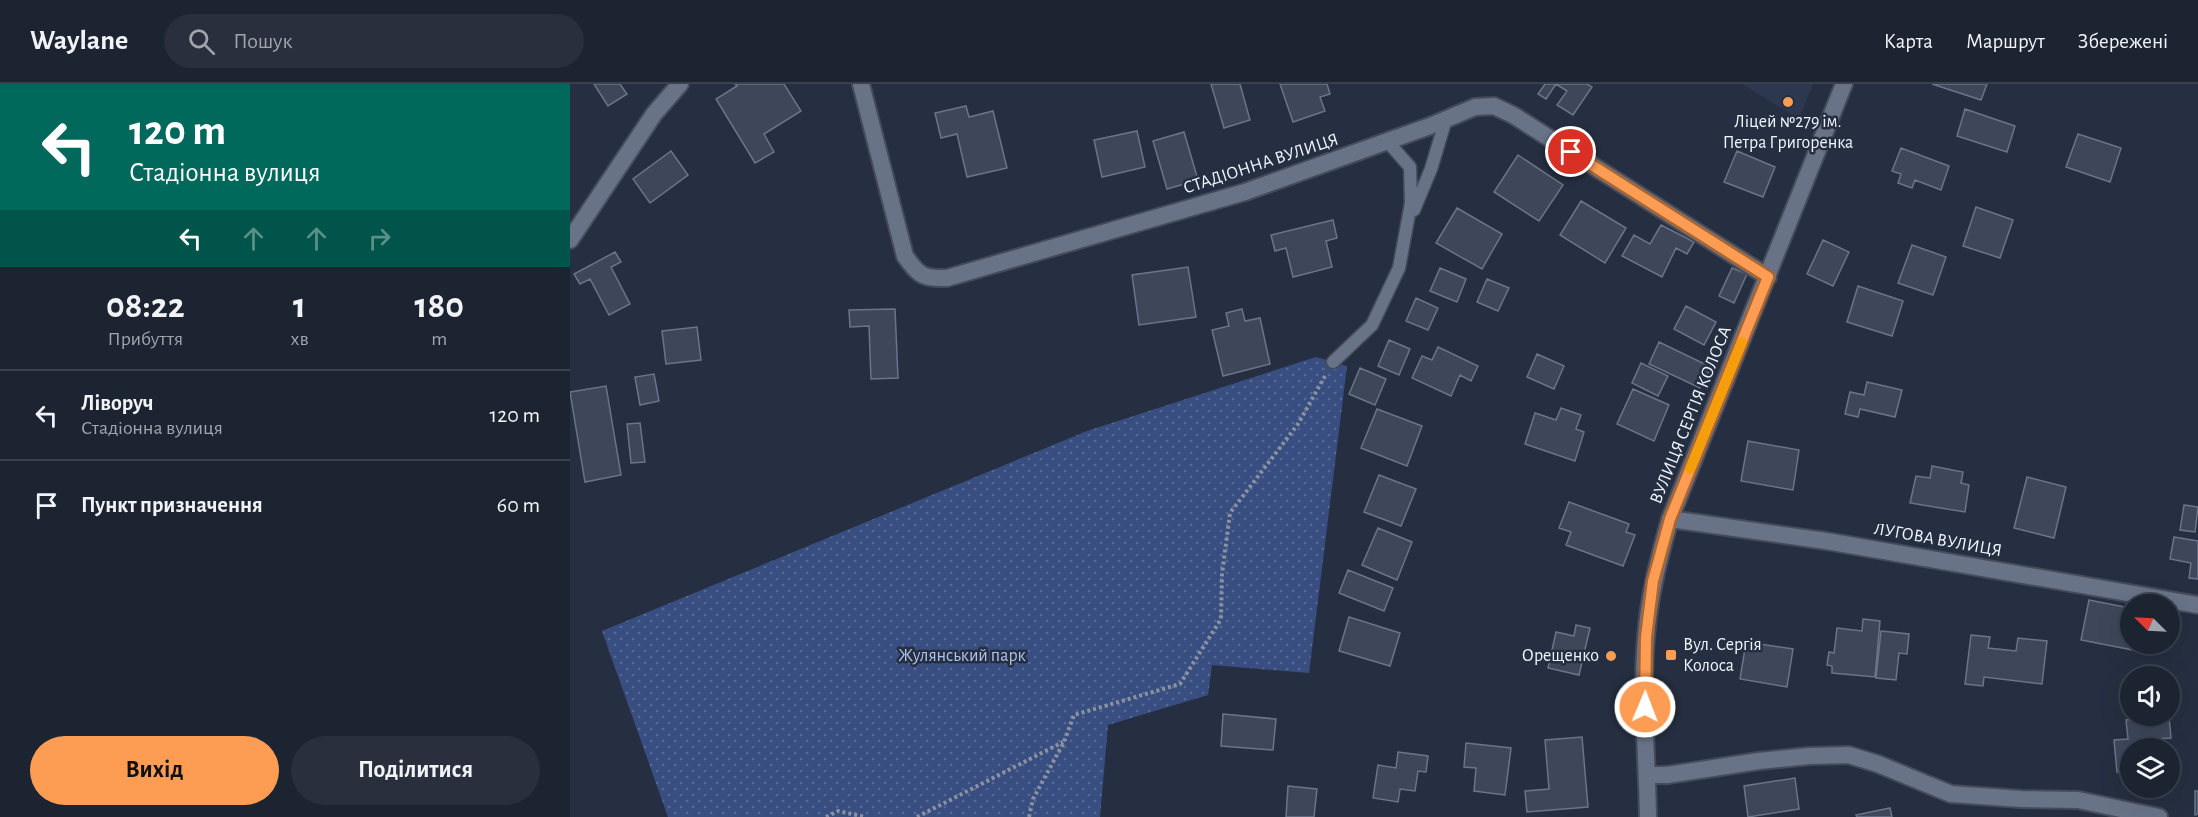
<!DOCTYPE html>
<html lang="uk">
<meta charset="utf-8">
<style>
:root{--surface:#1c2331;--page:#292f3d;--text:#f1f3f6;--muted:#a0a4ab;--line:#3a404d;--accent:#fd9d54}
body{margin:0;font-family:"Alegreya Sans",sans-serif;background:var(--page);color:var(--text);height:100vh;display:flex;flex-direction:column;font-size:22px;white-space:nowrap}
*{box-sizing:border-box;margin:0}
p{font-size:20px;color:var(--muted)}
.icon{flex:none;width:33px;height:33px;fill:none;stroke:currentColor;stroke-width:2;stroke-linecap:round;stroke-linejoin:round}
.map{position:relative;flex:1;overflow:hidden}
.panel{display:flex;flex-direction:column;background:var(--surface);width:570px}
.panel>*{flex:none}
.guide{background:#00695c;color:#fff;overflow:hidden}
.needle{width:39px;rotate:294deg}
.tools{position:absolute;left:1550px;top:510px;display:grid;gap:12px}
.tools a{display:grid;place-items:center;width:60px;height:60px;border-radius:50%;background:var(--surface);box-shadow:0 6px 24px #0002,0 0 0 2px var(--line);font-size:30px}
.pin{position:absolute;display:grid;place-items:center;width:51px;height:51px;color:#fff;margin:-26px;border:3px solid #fff;border-radius:50%;box-shadow:0 2px 6px #0007}
.me{position:absolute;width:66px;margin:-33px;rotate:1deg;stroke-linejoin:round;filter:drop-shadow(0 0 4px #0008)}
.turn{display:flex;align-items:center;gap:21px;height:126px;padding:0 30px;font-size:27px}
.turn .icon{width:78px;height:78px;stroke-width:2.5}
.turn b{display:block;font-size:42px;line-height:51px}
.lanes{display:flex;align-items:center;height:57px;padding:0 30px;background:#0003;justify-content:center;gap:30px;direction:ltr}
.lanes .off{opacity:.35}
.eta{display:flex;justify-content:space-evenly;align-items:center;height:102px;text-align:center}
.eta b{font-size:36px;font-weight:600;line-height:42px}
.button{display:flex;gap:12px;margin-top:auto;padding:12px 30px}
.button a{flex:1;height:69px;border-radius:36px;background:var(--accent);color:#111;font-size:24px;font-weight:600;line-height:69px;text-align:center}
.button a+a{background:var(--page);color:var(--text)}
ul{padding:0;list-style:none}
li{display:flex;align-items:center;gap:18px;height:90px;padding:0 30px;border-top:2px solid var(--line)}
li div{flex:1}
li b{display:block;font-size:22px}
li em{font-style:normal}
header{display:flex;align-items:center;gap:36px;box-sizing:border-box;height:84px;padding:0 30px;background:var(--surface);border-bottom:2px solid var(--line)}
header strong{font-size:28px}
nav{display:flex;gap:33px;margin-inline-start:auto;font-size:21px}
.search{width:420px;height:54px;background:var(--page);display:flex;align-items:center;gap:15px;box-sizing:border-box;padding:0 21px;border-radius:33px;color:var(--muted);font-size:22px}
main{display:flex;flex:1;min-height:0}
.map>svg:first-child{display:block}
.built{fill:#2d3850}
.park{fill:url(#park-dots)}
.building{fill:#3e475a;stroke:#6a748a;stroke-width:1.5}
.lines{fill:none;stroke-linecap:round;stroke-linejoin:round}
.service-casing{stroke:#454b5a;stroke-width:15}
.minor-casing{stroke:#454b5a;stroke-width:20}
.tertiary-casing{stroke:#454b5a;stroke-width:20}
.path{stroke:#8c93a0;stroke-width:4;stroke-dasharray:3 3;stroke-linecap:butt}
.service{stroke:#697388;stroke-width:12}
.minor{stroke:#697388;stroke-width:16}
.tertiary{stroke:#697388;stroke-width:16}
.route-casing{stroke:#a46637;stroke-width:15}
.route{stroke:#fd9d54;stroke-width:10}
.slow{stroke:#f59e0b;stroke-width:10}
.poi-dot{fill:#fd9d54;stroke:#262f41;stroke-width:2}
.labels{text-anchor:middle;dominant-baseline:central;stroke-width:5;stroke-linejoin:round;paint-order:stroke}
.poi-label{font-size:18px;fill:#eff4fd;stroke:#262f41}
.street-label{font-size:18px;fill:#eff4fd;stroke:#262f41}
.park-label{font-size:18px;fill:#aec2ec;stroke:#262f41}
</style>
<header>
<strong>Waylane</strong>
<div class="search"><svg class="icon" aria-label="search" viewBox="0 0 24 24"><circle cx="10" cy="10" r="6"/><path d="M15 15l6 6"/></svg>Пошук</div>
<nav><a>Карта</a><a>Маршрут</a><a>Збережені</a></nav>
</header>
<main>
<section class="panel">
<div class="guide">
<div class="turn"><svg class="icon" aria-label="left" viewBox="0 0 24 24"><path d="M17 20v-9H6M10 6l-5 5 5 5"/></svg><div><b>120 m</b>Стадіонна вулиця</div></div>
<div class="lanes"><svg class="icon" aria-label="left" viewBox="0 0 24 24"><path d="M17 20v-9H6M10 6l-5 5 5 5"/></svg><svg class="icon off" aria-label="ahead" viewBox="0 0 24 24"><path d="M12 20V5M6 11l6-6 6 6"/></svg><svg class="icon off" aria-label="ahead" viewBox="0 0 24 24"><path d="M12 20V5M6 11l6-6 6 6"/></svg><svg class="icon off" aria-label="right" viewBox="0 0 24 24"><path d="M7 20v-9h11M14 6l5 5-5 5"/></svg></div>
</div>
<div class="eta">
<div><b>08:22</b><p>Прибуття</p></div>
<div><b>1</b><p>хв</p></div>
<div><b>180</b><p>m</p></div>
</div>
<ul>
<li><svg class="icon" aria-label="left" viewBox="0 0 24 24"><path d="M17 20v-9H6M10 6l-5 5 5 5"/></svg><div><b>Ліворуч</b><p>Стадіонна вулиця</p></div><em>120 m</em></li>
<li><svg class="icon" aria-label="arrive" viewBox="0 0 24 24"><path d="M6 21V4h12l-3 4 3 4H6"/></svg><div><b>Пункт призначення</b></div><em>60 m</em></li>
</ul>
<div class="button"><a>Вихід</a><a>Поділитися</a></div>
</section>
<div class="map">
<svg width="1628" height="733" viewBox="0 0 1628 733">
<defs>
<pattern id="park-dots" width="8" height="8" patternUnits="userSpaceOnUse" patternTransform="scale(1.5)"><rect width="8" height="8" fill="#394e80"/><path d="M2 2h.1M6 6h.1" fill="none" stroke="#566893" stroke-width="1.8" stroke-linecap="round"/></pattern>
</defs>
<rect width="100%" height="100%" fill="#262f41"/>
<!-- built -->
<path class="built" d="M 1172,0 L 1243,0 L 1229,35 Z"/>
<!-- park -->
<path class="park" d="M 746,273 L 777,282 L 739,589 L 642,581 L 638,611 L 538,641 L 530,733 L 98,733 L 32,547 L 517,347 Z"/>
<!-- building -->
<path class="building" d="M 24,0 L 50,0 L 57,10 L 38,22 Z
M 165,0 L 214,0 L 231,27 L 194,50 L 204,68 L 185,79 L 146,15 L 167,2 Z
M 641,0 L 670,0 L 680,36 L 654,44 Z
M 710,0 L 757,0 L 760,10 L 750,13 L 755,27 L 723,38 Z
M 975,0 L 1017,0 L 1022,3 L 1003,31 L 987,21 L 997,7 L 986,0 L 976,15 L 968,10 Z
M 1362,0 L 1417,0 L 1411,16 Z
M 396,22 L 399,33 L 423,27 L 437,84 L 397,93 L 387,50 L 371,54 L 365,29 Z
M 1395,25 L 1445,42 L 1437,68 L 1387,52 Z
M 567,47 L 575,83 L 532,93 L 524,56 Z
M 614,48 L 628,96 L 597,105 L 583,57 Z
M 1508,50 L 1551,64 L 1540,98 L 1496,83 Z
M 1331,64 L 1379,82 L 1371,106 L 1345,96 L 1342,104 L 1328,99 L 1331,90 L 1322,87 Z
M 101,67 L 118,91 L 80,119 L 63,95 Z
M 1167,67 L 1205,83 L 1193,113 L 1154,98 Z
M 948,71 L 993,101 L 969,137 L 924,108 Z
M 1011,117 L 1056,144 L 1035,179 L 990,151 Z
M 1406,123 L 1443,136 L 1430,174 L 1393,162 Z
M 887,124 L 932,150 L 912,185 L 866,159 Z
M 763,136 L 767,154 L 756,157 L 762,183 L 723,193 L 716,164 L 705,167 L 701,151 Z
M 1091,141 L 1124,158 L 1117,170 L 1106,164 L 1092,193 L 1052,172 L 1064,151 L 1080,160 Z
M 1253,156 L 1279,168 L 1263,202 L 1237,190 Z
M 1342,161 L 1376,173 L 1363,211 L 1328,199 Z
M 45,168 L 51,178 L 41,183 L 60,220 L 39,231 L 20,195 L 10,200 L 4,190 Z
M 618,183 L 626,233 L 569,241 L 562,191 Z
M 870,184 L 896,195 L 887,218 L 860,207 Z
M 1162,184 L 1177,190 L 1164,219 L 1149,212 Z
M 917,195 L 939,204 L 928,227 L 907,218 Z
M 1288,202 L 1333,217 L 1322,252 L 1277,238 Z
M 846,214 L 868,224 L 858,246 L 836,237 Z
M 1116,222 L 1146,238 L 1134,261 L 1104,245 Z
M 325,225 L 328,294 L 301,295 L 299,242 L 280,243 L 279,226 Z
M 672,225 L 675,237 L 690,234 L 700,280 L 653,292 L 642,246 L 659,242 L 656,229 Z
M 127,243 L 131,276 L 96,280 L 92,247 Z
M 819,256 L 840,265 L 829,291 L 808,282 Z
M 1089,258 L 1141,283 L 1130,304 L 1079,280 Z
M 868,263 L 908,282 L 901,297 L 890,291 L 881,312 L 842,294 L 852,272 L 862,276 Z
M 967,270 L 994,282 L 984,305 L 957,293 Z
M 1071,279 L 1098,292 L 1088,312 L 1062,299 Z
M 790,284 L 816,295 L 805,321 L 779,310 Z
M 84,290 L 89,317 L 70,321 L 65,293 Z
M 1297,298 L 1332,306 L 1325,333 L 1290,325 L 1288,333 L 1275,330 L 1280,308 L 1294,311 Z
M 36,302 L 51,391 L 15,398 L 0,308 Z
M 1063,305 L 1099,321 L 1084,357 L 1047,340 Z
M 991,324 L 1011,331 L 1006,345 L 1014,348 L 1005,377 L 955,360 L 965,329 L 986,336 Z
M 807,325 L 852,342 L 837,382 L 791,364 Z
M 70,339 L 75,378 L 61,379 L 57,340 Z
M 1178,357 L 1229,366 L 1223,406 L 1171,397 Z
M 1362,382 L 1393,388 L 1391,399 L 1399,401 L 1395,428 L 1340,419 L 1346,392 L 1360,394 Z
M 809,391 L 846,405 L 831,442 L 794,428 Z
M 1457,393 L 1496,403 L 1484,454 L 1444,444 Z
M 999,418 L 1059,440 L 1056,448 L 1065,451 L 1053,482 L 996,461 L 1001,448 L 989,444 Z
M 1614,421 L 1628,423 L 1625,448 L 1610,446 Z
M 808,444 L 842,458 L 827,496 L 792,481 Z
M 1604,453 L 1628,457 L 1628,495 L 1619,494 L 1621,479 L 1600,475 Z
M 778,486 L 823,504 L 814,527 L 769,509 Z
M 1519,516 L 1560,524 L 1560,560 L 1564,560 L 1563,566 L 1511,556 Z
M 779,533 L 830,549 L 820,582 L 769,567 Z
M 1293,535 L 1310,537 L 1305,593 L 1262,589 L 1262,582 L 1257,581 L 1259,568 L 1264,569 L 1267,544 L 1292,547 Z
M 1006,541 L 1020,544 L 1009,591 L 978,584 L 986,548 L 1004,552 Z
M 1311,547 L 1339,550 L 1337,570 L 1329,569 L 1326,596 L 1306,594 Z
M 1401,551 L 1420,553 L 1418,564 L 1446,567 L 1448,554 L 1477,557 L 1472,600 L 1414,593 L 1413,602 L 1395,600 Z
M 1176,558 L 1223,565 L 1217,603 L 1170,595 Z
M 653,630 L 706,635 L 703,666 L 651,662 Z
M 1599,632 L 1601,654 L 1587,655 L 1588,664 L 1560,664 L 1560,687 L 1547,688 L 1544,656 L 1558,655 L 1556,636 Z
M 1012,653 L 1018,723 L 957,728 L 955,707 L 979,705 L 975,656 Z
M 896,659 L 941,664 L 935,711 L 904,707 L 906,684 L 894,683 Z
M 828,668 L 858,672 L 856,688 L 848,687 L 845,707 L 830,705 L 828,718 L 803,714 L 808,681 L 826,684 Z
M 1225,694 L 1229,725 L 1178,733 L 1174,702 Z
M 718,702 L 747,705 L 744,733 L 716,733 Z
M 1625,707 L 1628,707 L 1628,730 L 1625,731 Z
M 1320,724 L 1322,733 L 1287,733 L 1286,731 Z"/>
<g class="lines">
<!-- service casing -->
<g class="service-casing">
<path id="service" d="M 844,126 L 861,85 L 876,35
M 763,278 L 802,241 L 829,184 L 841,119 L 840,83 L 817,57"/>
</g>
<!-- minor casing -->
<g class="minor-casing">
<path id="minor" d="M 291,0 L 335,172 C 348,191 353,195 377,194 L 675,108 L 860,42 L 905,23 L 924,22 L 943,31 L 1198,193
M 0,156 L 84,30 L 110,0
M 1100,435 L 1256,457 L 1628,521
M 1077,691 L 1097,691 L 1189,677 L 1239,672 L 1279,671 L 1308,680 L 1381,710 L 1451,715 L 1508,716 L 1589,733"/>
</g>
<!-- tertiary casing -->
<g class="tertiary-casing">
<path id="tertiary" d="M 1078,733 C 1077,673 1071,612 1076,553 C 1079,512 1089,474 1100,435 L 1274,0"/>
</g>
<!-- path -->
<path class="path" d="M 256,733 L 268,727 L 296,733
M 347,733 L 493,658
M 459,733 L 463,715 L 494,658 L 504,631 L 610,600 L 651,535 L 652,490 L 660,429 L 728,340 L 755,292"/>
<!-- service -->
<use href="#service" class="service"/>
<!-- minor -->
<use href="#minor" class="minor"/>
<!-- tertiary -->
<use href="#tertiary" class="tertiary"/>
</g>
<g class="lines">
<!-- route casing -->
<g class="route-casing">
<path id="route" d="M 1001,68 L 1198,193 L 1100,435 L 1083,497 L 1076,553 L 1075,623"/>
</g>
<!-- route -->
<use href="#route" class="route"/>
<!-- slow -->
<path class="slow" d="M 1120,385 L 1172,258"/>
</g>
<!-- markers -->
<g class="poi-dot">
<circle cx="1218" cy="18" r="6"/>
<rect x="1095" y="565" width="12" height="12" rx="3"/>
<circle cx="1041" cy="572" r="6"/>
</g>
<g class="labels">
<!-- poi labels -->
<g class="poi-label">
<text x="1218" y="38">Ліцей №279 ім.<tspan x="1218" dy="21">Петра Григоренка</tspan></text>
<text x="1113" y="561" text-anchor="start">Вул. Сергія<tspan x="1113" dy="21">Колоса</tspan></text>
<text x="1029" y="572" text-anchor="end">Орещенко</text>
</g>
<!-- street labels -->
<g class="street-label">
<text transform="translate(691 80) rotate(-18)">СТАДІОННА ВУЛИЦЯ</text>
<text transform="translate(1121 331) rotate(-68)">ВУЛИЦЯ СЕРГІЯ КОЛОСА</text>
<text transform="translate(1368 456) rotate(10)">ЛУГОВА ВУЛИЦЯ</text>
</g>
<!-- park labels -->
<g class="park-label">
<text x="392" y="572">Жулянський парк</text>
</g>
</g>
</svg>
<div class="tools">
<a><svg class="needle" viewBox="-14 -14 28 28"><path d="M0-13l5 13h-10z" fill="#e53935"/><path d="M0 13l5-13h-10z" fill="#a0a4ab"/></svg></a>
<a><svg class="icon" aria-label="sound" viewBox="0 0 24 24"><path d="M4 9h4l5-4v14l-5-4H4zM17 9q2 3 0 6"/></svg></a>
<a><svg class="icon" aria-label="layers" viewBox="0 0 24 24"><path d="M12 4l9 5-9 5-9-5zM3 14l9 5 9-5"/></svg></a>
</div>
<div class="pin" style="left:1001px;top:68px;background:#d93025"><svg class="icon" aria-label="arrive" viewBox="0 0 24 24"><path d="M6 21V4h12l-3 4 3 4H6"/></svg></div>
<svg class="me" style="left:1075px;top:623px" viewBox="-20 -20 40 40"><circle r="17" fill="#fd9d54" stroke="#fff" stroke-width="3"/><path d="M0-11L8 9 0 5-8 9z" fill="#fff"/></svg>
</div>
</main>
